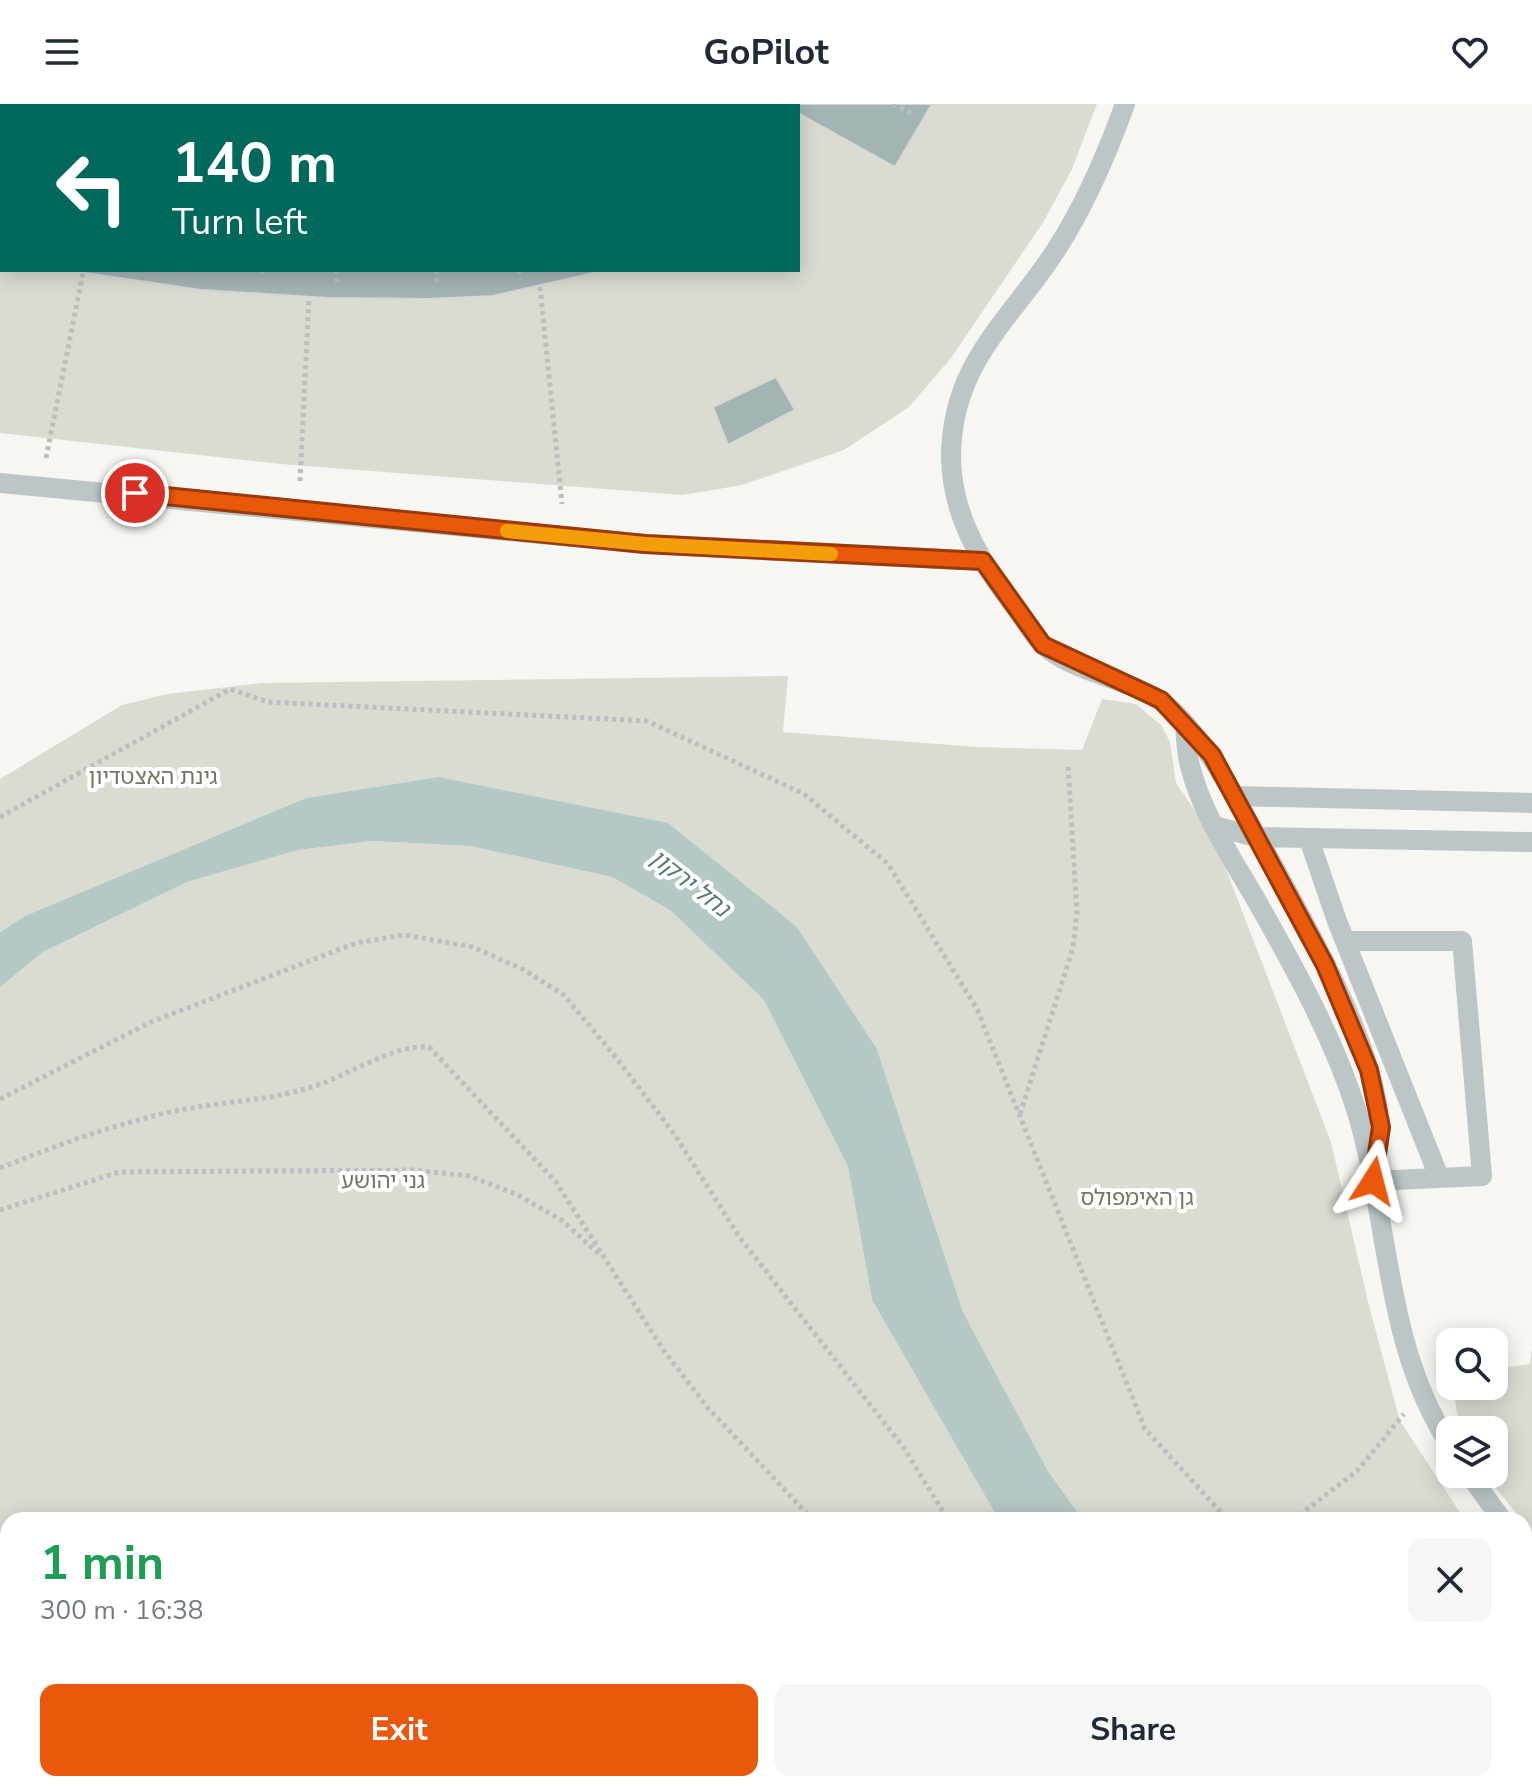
<!DOCTYPE html>
<meta charset="utf-8">
<style>
:root{--surface:#fff;--page:#f6f6f7;--text:#1f2937;--muted:#747a83;--accent:#ea580c}
body{margin:0;font-family:"Nunito Sans","Noto Sans Hebrew",sans-serif;background:var(--page);color:var(--text);height:100vh;display:flex;flex-direction:column;font-size:30px;white-space:nowrap}
*{box-sizing:border-box;margin:0}
p{font-size:26px;color:var(--muted)}
.icon{flex:none;width:44px;height:44px;fill:none;stroke:currentColor;stroke-width:2;stroke-linecap:round;stroke-linejoin:round}
.map{position:relative;flex:1;overflow:hidden}
.sheet{position:absolute;left:0px;top:1408px;width:1532px;height:280px;display:flex;flex-direction:column;background:var(--surface);border-radius:24px 24px 0 0;box-shadow:0 4px 20px #0003}
.sheet>*{flex:none}
.banner{position:absolute;left:0px;top:0px;width:800px;height:168px;box-shadow:0 4px 20px #0003;background:#00695c;color:#fff;overflow:hidden}
.fabs{position:absolute;left:1436px;top:1224px;display:grid;gap:16px}
.fabs a{display:grid;place-items:center;width:72px;height:72px;border-radius:16px;background:var(--surface);box-shadow:0 4px 20px #0003;font-size:40px}
.pin{position:absolute;display:grid;place-items:center;width:68px;height:68px;color:#fff;margin:-34px;border:4px solid #fff;border-radius:50%;box-shadow:0 2px 8px #0007}
.me{position:absolute;width:88px;margin:-44px;rotate:9deg;stroke-linejoin:round;filter:drop-shadow(0 0 6px #0008)}
.turn{display:flex;align-items:center;gap:28px;height:168px;padding:0 40px;font-size:36px}
.turn .icon{width:104px;height:104px;stroke-width:2.5}
.turn b{display:block;font-size:56px;line-height:68px}
.round{display:grid;place-items:center;flex:none;width:84px;height:84px;border-radius:16px;background:var(--page)}
.summary{display:flex;align-items:center;justify-content:space-between;height:136px;padding:0 40px}
h1{font-size:48px;font-weight:700;line-height:60px;color:#1e9e55}
.cta{display:flex;gap:16px;margin-top:auto;padding:16px 40px}
.cta a{flex:1;height:92px;border-radius:16px;background:var(--accent);color:#fff;font-size:32px;font-weight:700;line-height:92px;text-align:center}
.cta a+a{background:var(--page);color:var(--text)}
header{display:flex;justify-content:space-between;align-items:center;height:104px;padding:0 40px;background:var(--surface);font-size:36px;font-weight:700}
.map>svg:first-child{display:block}
.green{fill:#dadcd2;fill-rule:evenodd}
.water{fill:#b4c8c6}
.building{fill:#a3b4b4;stroke:#d8d7d6;stroke-width:2}
.lines{fill:none;stroke-linecap:round;stroke-linejoin:round}
.path{stroke:#b9bfc0;stroke-width:5;stroke-dasharray:4 4;stroke-linecap:butt}
.service{stroke:#bcc6c6;stroke-width:20}
.route-casing{stroke:#983908;stroke-width:20}
.route{stroke:#ea580c;stroke-width:14}
.slow{stroke:#f59e0b;stroke-width:14}
.labels{text-anchor:middle;dominant-baseline:central;stroke-width:8;stroke-linejoin:round;paint-order:stroke}
.park-label{font-size:22px;fill:#6e795f;stroke:#fff}
.water-label{font-size:24px;font-style:italic;fill:#5a7c78;stroke:#fff}
</style>
<header><svg class="icon" aria-label="menu" viewBox="0 0 24 24"><path d="M4 6h16M4 12h16M4 18h16"/></svg>GoPilot<svg class="icon" aria-label="heart" viewBox="0 0 24 24"><path d="M12 20l-8-8c-3-5 5-10 8-4 3-6 11-1 8 4z"/></svg></header>
<div class="map">
<svg width="1532" height="1688" viewBox="0 0 1532 1688">
<rect width="100%" height="100%" fill="#f7f6f3"/>
<!-- green -->
<path class="green" d="M 0,0 L 1097,0 L 1072,65 L 1044,117 L 951,254 L 909,303 L 844,346 L 742,381 L 683,391 L 281,360 L 0,329 ZM 2,2 L 798,2 L 798,166 L 2,166 Z
M 788,572 L 783,628 L 977,643 L 1082,646 L 1102,595 L 1136,600 L 1161,621 L 1170,638 L 1176,679 L 1214,734 L 1331,1038 L 1369,1202 L 1400,1317 L 1465,1416 L 1083,1416 L 1048,1367 L 963,1208 L 877,945 L 797,823 L 438,673 L 306,694 L 25,812 L 0,828 L 0,675 L 122,601 L 167,590 L 263,579 Z
M 372,737 L 470,742 L 612,773 L 670,806 L 764,896 L 848,1063 L 872,1196 L 999,1416 L 8,1416 L 8,1680 L 1160,1680 L 1165,1688 L 0,1688 L 0,883 L 43,848 L 187,778 L 298,746 Z
M 1532,1245 L 1532,1429 L 1485,1370 L 1494,1370 L 1494,1326 L 1465,1326 L 1457,1309 L 1453,1282 L 1494,1282 L 1494,1265 L 1530,1260 Z
M 1276,1680 L 1500,1680 L 1498,1688 L 1282,1688 Z"/>
<!-- water -->
<path class="water" d="M 438,673 L 668,719 L 797,823 L 877,945 L 963,1208 L 1048,1367 L 1083,1416 L 999,1416 L 872,1196 L 848,1063 L 764,896 L 670,806 L 612,773 L 470,742 L 372,737 L 298,746 L 187,778 L 43,848 L 0,883 L 0,828 L 25,812 L 306,694 Z
M 1160,1680 L 1276,1680 L 1282,1688 L 1165,1688 Z"/>
<!-- building -->
<path class="building" d="M 0,0 L 489,0 L 490,2 L 2,2 L 2,153 Z
M 513,0 L 583,0 L 584,2 L 502,2 Z
M 782,0 L 932,0 L 895,63 L 798,9 L 798,2 Z
M 65,166 L 607,166 L 493,192 L 429,195 L 327,194 L 201,186 Z
M 776,273 L 795,306 L 728,341 L 713,303 Z"/>
<g class="lines">
<!-- path -->
<path class="path" d="M 255,0 L 255,2
M 326,0 L 327,2
M 415,0 L 415,2
M 480,0 L 481,2
M 555,0 L 556,2
M 893,0 L 912,9
M 90,2 L 91,0
M 159,2 L 159,0
M 0,30 L 2,30
M 262,166 L 262,175
M 336,166 L 337,178
M 436,166 L 437,180
M 519,166 L 521,175
M 540,183 L 562,400
M 46,354 L 83,169
M 300,377 L 309,193
M 0,713 L 230,585 L 268,598 L 647,617 L 804,690 L 888,760 L 977,905 L 1145,1325 L 1228,1416
M 0,995 L 151,918 L 356,839 L 404,831 L 473,843 L 524,866 L 564,891 L 618,956 L 675,1031 L 740,1134 L 904,1344 L 948,1416
M 1020,1010 L 1073,844 L 1077,809 L 1068,661
M 0,1064 C 58,1041 114,1020 175,1007 C 219,998 265,997 308,984 C 346,974 391,940 429,943 L 556,1078 L 664,1247 L 708,1304 L 813,1416
M 0,1106 L 119,1068 L 413,1066 L 470,1072 L 518,1091 L 563,1117 L 601,1152
M 1293,1416 L 1357,1367 L 1404,1310
M 1036,1680 L 1041,1688
M 1111,1680 L 1118,1688"/>
<!-- service -->
<path class="service" d="M 1125,0 C 1107,50 1085,101 1056,146 C 1010,217 951,259 951,354 C 952,415 984,463 1020,510 C 1027,520 1034,533 1043,541 C 1080,574 1138,573 1174,608 C 1212,645 1233,691 1259,736 C 1299,809 1360,913 1376,994 C 1382,1023 1377,1048 1373,1077
M 0,379 L 645,440 L 983,457
M 1185,619 C 1186,633 1186,648 1190,662 C 1203,714 1237,761 1263,808 C 1298,870 1334,936 1356,1005 C 1390,1116 1384,1241 1450,1341
M 1234,692 L 1532,699
M 1214,722 L 1256,733 L 1532,738
M 1309,735 L 1337,817 L 1439,1073
M 1345,837 L 1462,837 L 1482,1072 L 1373,1077
M 1469,1370 L 1502,1416
M 1524,1446 L 1532,1465
M 1525,1688 L 1532,1652"/>
</g>
<g class="lines">
<!-- route casing -->
<g class="route-casing">
<path id="route" d="M 135,389 L 645,440 L 983,457 L 1043,541 L 1161,596 L 1212,651 L 1325,861 L 1369,966 L 1381,1023 L 1373,1077"/>
</g>
<!-- route -->
<use href="#route" class="route"/>
<!-- slow -->
<path class="slow" d="M 507,427 L 645,440 L 831,450"/>
</g>
<g class="labels">
<!-- park labels -->
<g class="park-label">
<text x="153" y="673">גינת האצטדיון</text>
<text x="383" y="1077">גני יהושע</text>
<text x="1137" y="1094">גן האימפולס</text>
</g>
<!-- water labels -->
<g class="water-label">
<text transform="translate(690 779) rotate(38)">נחל ירקון</text>
</g>
</g>
</svg>
<div class="fabs">
<a><svg class="icon" aria-label="search" viewBox="0 0 24 24"><circle cx="10" cy="10" r="6"/><path d="M15 15l6 6"/></svg></a>
<a><svg class="icon" aria-label="layers" viewBox="0 0 24 24"><path d="M12 4l9 5-9 5-9-5zM3 14l9 5 9-5"/></svg></a>
</div>
<div class="pin" style="left:135px;top:389px;background:#d93025"><svg class="icon" aria-label="arrive" viewBox="0 0 24 24"><path d="M6 21V4h12l-3 4 3 4H6"/></svg></div>
<svg class="me" style="left:1373px;top:1077px" viewBox="-20 -20 40 40"><path d="M0-17L14 15 0 8-14 15z" fill="#ea580c" stroke="#fff" stroke-width="4"/></svg>
<div class="banner">
<div class="turn"><svg class="icon" aria-label="left" viewBox="0 0 24 24"><path d="M17 20v-9H6M10 6l-5 5 5 5"/></svg><div><b>140 m</b>Turn left</div></div>
</div>
<section class="sheet">
<div class="summary"><div><h1>1 min</h1><p>300 m · 16:38</p></div><a class="round"><svg class="icon" aria-label="close" viewBox="0 0 24 24"><path d="M6 6l12 12M18 6L6 18"/></svg></a></div>
<div class="cta"><a>Exit</a><a>Share</a></div>
</section>
</div>
